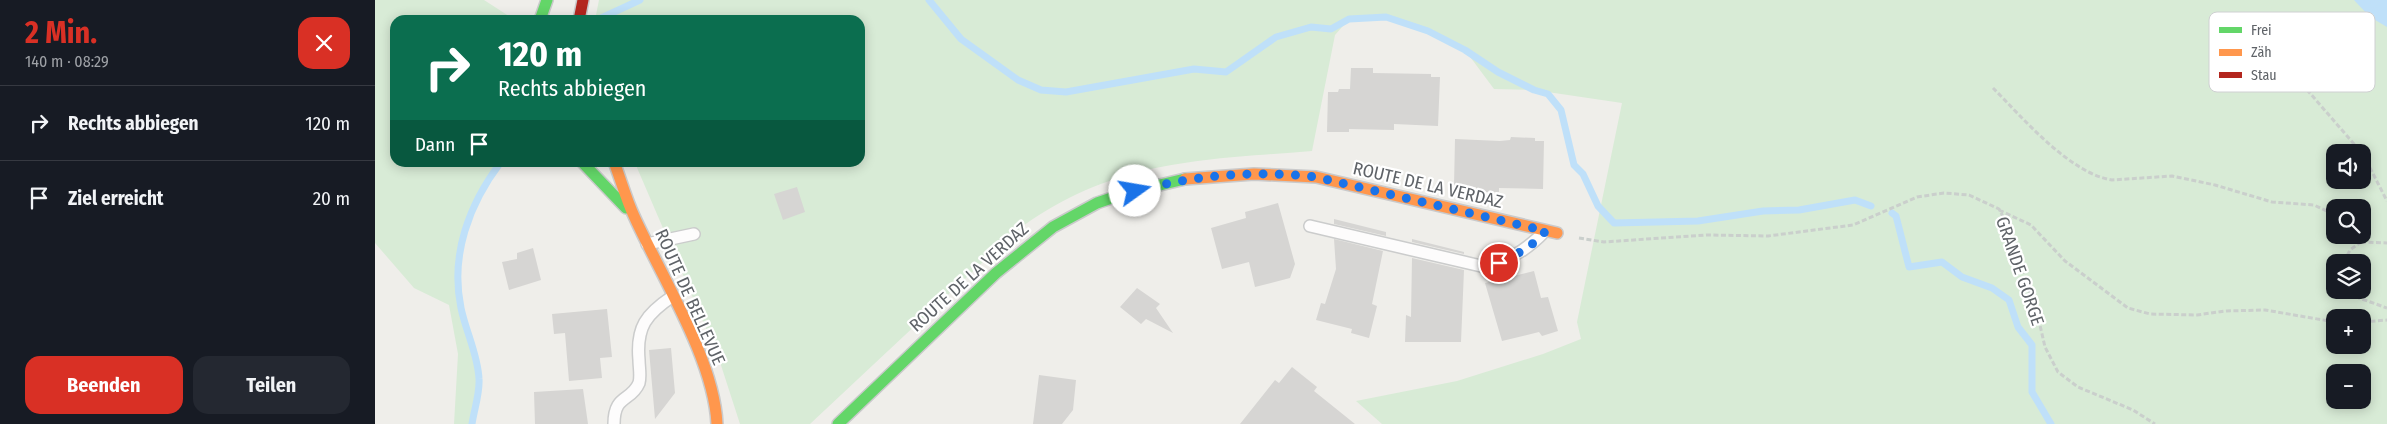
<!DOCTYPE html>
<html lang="de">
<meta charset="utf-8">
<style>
:root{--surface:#171b24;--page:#242831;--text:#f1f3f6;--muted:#9ea1a6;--line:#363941;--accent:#d93025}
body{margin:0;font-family:"Fira Sans Condensed",sans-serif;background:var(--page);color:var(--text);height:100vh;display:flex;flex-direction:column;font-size:19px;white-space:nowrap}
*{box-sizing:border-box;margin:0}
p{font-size:16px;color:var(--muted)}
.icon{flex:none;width:28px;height:28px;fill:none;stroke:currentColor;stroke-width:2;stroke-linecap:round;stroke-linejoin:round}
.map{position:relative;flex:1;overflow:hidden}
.side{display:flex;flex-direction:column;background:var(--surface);width:375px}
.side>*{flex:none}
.banner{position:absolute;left:15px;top:15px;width:475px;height:152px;border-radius:15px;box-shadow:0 2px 12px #0003;background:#0b6e4f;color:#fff;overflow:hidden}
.buttons{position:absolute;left:1951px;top:144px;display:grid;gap:10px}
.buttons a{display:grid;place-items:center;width:45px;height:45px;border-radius:10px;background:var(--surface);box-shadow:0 2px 12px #0003;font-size:25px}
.pin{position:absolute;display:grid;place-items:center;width:42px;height:42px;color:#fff;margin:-21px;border:2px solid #fff;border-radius:50%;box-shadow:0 1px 5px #0007}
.me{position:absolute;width:55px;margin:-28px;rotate:77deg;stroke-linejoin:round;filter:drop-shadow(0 0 4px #0008)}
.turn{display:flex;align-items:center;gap:18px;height:105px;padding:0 25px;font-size:22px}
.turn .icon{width:65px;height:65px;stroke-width:2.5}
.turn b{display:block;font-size:35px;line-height:42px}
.then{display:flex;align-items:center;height:48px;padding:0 25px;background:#0003;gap:10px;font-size:19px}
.round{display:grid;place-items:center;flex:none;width:52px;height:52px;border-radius:15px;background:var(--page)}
.summary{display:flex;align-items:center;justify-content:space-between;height:85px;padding:0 25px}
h1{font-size:30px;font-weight:700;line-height:38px;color:var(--accent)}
.primary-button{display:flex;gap:10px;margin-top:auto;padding:10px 25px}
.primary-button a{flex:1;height:58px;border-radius:15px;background:var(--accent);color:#fff;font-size:20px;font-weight:700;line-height:58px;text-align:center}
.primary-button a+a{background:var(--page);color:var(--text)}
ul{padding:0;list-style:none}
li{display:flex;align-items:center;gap:15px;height:75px;padding:0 25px;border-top:1px solid var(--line)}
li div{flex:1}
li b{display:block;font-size:19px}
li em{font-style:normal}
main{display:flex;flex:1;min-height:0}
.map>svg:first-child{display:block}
.green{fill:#d8ebd6;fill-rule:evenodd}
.water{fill:#bfe0f9}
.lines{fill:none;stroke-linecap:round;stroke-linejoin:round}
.stream{stroke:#bfe0f9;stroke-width:7}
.building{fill:#d6d5d3}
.lane-casing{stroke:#cbcccc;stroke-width:14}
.fast-casing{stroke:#cacacb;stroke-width:14}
.slow-casing{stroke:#cacacb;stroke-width:14}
.jam-casing{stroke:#cacacb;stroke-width:14}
.path{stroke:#cacfcc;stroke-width:3;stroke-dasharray:5 2.5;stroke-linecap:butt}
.lane{stroke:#fdfcfc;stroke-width:11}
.fast{stroke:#63d668;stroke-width:11}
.slow{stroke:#ff974d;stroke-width:11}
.jam{stroke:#b3261e;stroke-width:11}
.route{stroke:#1a73e8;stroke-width:9;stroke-dasharray:0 16.2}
.labels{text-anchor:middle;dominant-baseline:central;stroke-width:4.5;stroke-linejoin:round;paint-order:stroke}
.street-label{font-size:18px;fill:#5f6368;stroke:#fff}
.key{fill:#fff;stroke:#cfd0d2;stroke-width:1}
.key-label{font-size:14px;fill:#5f6368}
</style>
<main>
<section class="side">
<div class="summary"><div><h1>2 Min.</h1><p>140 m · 08:29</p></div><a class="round" style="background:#d93025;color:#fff"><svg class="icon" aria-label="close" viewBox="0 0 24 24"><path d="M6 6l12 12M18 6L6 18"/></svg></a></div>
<ul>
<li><svg class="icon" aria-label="right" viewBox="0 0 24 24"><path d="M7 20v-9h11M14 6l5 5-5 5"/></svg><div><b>Rechts abbiegen</b></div><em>120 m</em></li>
<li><svg class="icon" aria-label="arrive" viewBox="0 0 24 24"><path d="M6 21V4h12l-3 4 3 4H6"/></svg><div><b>Ziel erreicht</b></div><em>20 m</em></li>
</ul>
<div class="primary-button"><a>Beenden</a><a>Teilen</a></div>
</section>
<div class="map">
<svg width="2012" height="424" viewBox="0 0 2012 424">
<rect width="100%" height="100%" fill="#efeeea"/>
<!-- green -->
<path class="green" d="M 0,0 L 109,0 L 140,20 L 20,20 L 20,162 L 126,163 C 94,204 75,255 86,308 C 91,332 103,355 104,379 C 105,393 99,410 97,424 L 79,424 L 83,354 L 74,305 L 39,288 L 0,243 Z
M 224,0 L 2012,0 L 2012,424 L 1007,424 L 981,401 L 1082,381 L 1168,354 L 1206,339 L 1202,322 L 1247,103 L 1159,90 L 1119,89 L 1090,50 L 1053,31 L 1011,17 L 974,19 L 960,35 L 937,151 C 824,160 735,160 640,232 L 435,424 L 365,424 L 343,356 L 260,163 L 485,162 L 485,20 L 220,20 ZM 1960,152 L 1988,152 L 1988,180 L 1960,180 ZM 1960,208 L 1988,208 L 1988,235 L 1960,235 ZM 1960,262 L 1988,262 L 1988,290 L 1960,290 ZM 1960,318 L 1988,318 L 1988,345 L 1960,345 ZM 1960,372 L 1988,372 L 1988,400 L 1960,400 Z"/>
<!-- water -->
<path class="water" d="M 1979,0 L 2012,0 L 2012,27 L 1995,17 Z"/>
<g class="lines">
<!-- stream -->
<path class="stream" d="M 554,0 L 586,39 L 643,80 L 666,90 L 691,92 L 819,69 L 851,72 L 901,37 L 936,27 L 956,29 L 974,19 L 1011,17 L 1053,31 L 1090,50 L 1123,72 L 1159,90 L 1173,94 L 1186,110 L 1199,165 L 1208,174 L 1223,206 L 1239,223 L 1323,221 L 1388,211 L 1424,210 L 1480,200 L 1496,206
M 224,19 L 265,0
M 1517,213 L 1521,216 L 1534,267 L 1567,262 L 1587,277 L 1617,288 L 1634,300 L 1643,327 L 1657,345 L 1657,392 L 1676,424
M 97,424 C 99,410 105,393 104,379 C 103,355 91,332 86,308 C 75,255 94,204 126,162"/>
</g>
<!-- building -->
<path class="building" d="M 976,68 L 998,68 L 998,73 L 1056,74 L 1056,77 L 1065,77 L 1063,126 L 1019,124 L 1019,130 L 974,129 L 974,132 L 952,132 L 953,92 L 963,92 L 964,89 L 975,89 Z
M 1136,137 L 1160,138 L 1160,141 L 1169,141 L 1168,189 L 1124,188 L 1124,192 L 1101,192 L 1101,187 L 1079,186 L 1080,139 L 1125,141 L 1135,140 Z
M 422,187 L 430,212 L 408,220 L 399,194 Z
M 903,203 L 920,264 L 915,278 L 880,287 L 874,262 L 847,269 L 836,228 L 871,218 L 870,212 Z
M 959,219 L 1011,232 L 1011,236 L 959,224 Z
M 959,239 L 1008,251 L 997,304 L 1002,306 L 994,338 L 976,333 L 977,329 L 941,320 L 946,303 L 950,304 L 961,269 Z
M 1037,239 L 1089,252 L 1089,254 L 1037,242 Z
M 158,248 L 166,280 L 134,290 L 127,262 L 142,259 L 142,253 Z
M 1037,258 L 1089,270 L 1086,342 L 1030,342 L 1031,315 L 1036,317 Z
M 1159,271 L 1166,298 L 1173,297 L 1183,331 L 1167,336 L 1164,332 L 1127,341 L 1110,283 Z
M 762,288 L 785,304 L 781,308 L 798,333 L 771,319 L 766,324 L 745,307 Z
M 232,309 L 237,357 L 225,358 L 227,378 L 194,381 L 190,333 L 179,334 L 177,314 Z
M 296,348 L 300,393 L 280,419 L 274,350 Z
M 917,367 L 942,387 L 939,391 L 980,424 L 865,424 L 900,380 L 904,383 Z
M 664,375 L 701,380 L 698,410 L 687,424 L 658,424 Z
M 208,389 L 213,424 L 160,424 L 159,392 Z"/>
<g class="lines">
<!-- lane casing -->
<g class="lane-casing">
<path id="lane" d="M 935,226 L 1106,266 C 1132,263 1152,250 1170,231
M 272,244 L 319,234
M 239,424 C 239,394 256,402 264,383 C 266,376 264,367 264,360 C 261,327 271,314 298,296"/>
</g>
<!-- fast casing -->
<g class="fast-casing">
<path id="fast" d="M 165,20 L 172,0
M 207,162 L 251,208
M 463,424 L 621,273 L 678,227 L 722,203 L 751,193 L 810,179"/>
</g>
<!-- slow casing -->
<g class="slow-casing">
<path id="slow" d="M 239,162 C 246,180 251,199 259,216 C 286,276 339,359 342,424
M 810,179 L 879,174 L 941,177 L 1182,233"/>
</g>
<!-- jam casing -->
<g class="jam-casing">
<path id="jam" d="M 204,20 L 208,0"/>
</g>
<!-- path -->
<path class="path" d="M 1927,84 L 1986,152
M 1618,88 C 1648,118 1694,173 1737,180 L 1797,176 L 1840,185 L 1897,202 L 1939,205 L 1960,215
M 1988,154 L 2012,201
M 1624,210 L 1656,225 L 1690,261 L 1753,308 L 1775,314 L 1822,315 L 1850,311 L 1890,310 L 1960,322
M 1204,238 L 1229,242 L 1331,235 L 1393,236 L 1478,225 L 1542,197 L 1569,193 L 1594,195 L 1624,209 L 1635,230 L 1664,321 L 1670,347 L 1683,372 L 1703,387 L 1758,410 L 1780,424
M 1986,242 L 2012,243
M 1969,262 L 1975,250 L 1986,242 L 1980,235
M 1976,290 L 1984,298 L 2012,308
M 1988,322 L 2012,320"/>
<!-- lane -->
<use href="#lane" class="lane"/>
<!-- fast -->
<use href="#fast" class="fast"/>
<!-- slow -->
<use href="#slow" class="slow"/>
<!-- jam -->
<use href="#jam" class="jam"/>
</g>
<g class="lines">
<!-- route -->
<path class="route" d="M 760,191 C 822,175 878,170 941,177 L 1171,231 L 1153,248 L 1124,263"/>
</g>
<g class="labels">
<!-- street labels -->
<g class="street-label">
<text transform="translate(1053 185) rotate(13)">ROUTE DE LA VERDAZ</text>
<text transform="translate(1645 271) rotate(71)">GRANDE GORGE</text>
<text transform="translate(594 277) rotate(-42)">ROUTE DE LA VERDAZ</text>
<text transform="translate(315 297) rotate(66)">ROUTE DE BELLEVUE</text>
</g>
</g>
<!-- legend -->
<rect x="1834" y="12" width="166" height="80" rx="8" class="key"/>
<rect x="1844" y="27" width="23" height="6" fill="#63d668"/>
<rect x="1844" y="49" width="23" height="7" fill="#ff974d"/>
<rect x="1844" y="72" width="23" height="6" fill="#b3261e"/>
<g class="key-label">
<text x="1876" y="35">Frei</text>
<text x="1876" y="57">Zäh</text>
<text x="1876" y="80">Stau</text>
</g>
</svg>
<div class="buttons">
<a><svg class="icon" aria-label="sound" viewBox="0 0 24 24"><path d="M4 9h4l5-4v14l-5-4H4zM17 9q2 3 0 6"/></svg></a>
<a><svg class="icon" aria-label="search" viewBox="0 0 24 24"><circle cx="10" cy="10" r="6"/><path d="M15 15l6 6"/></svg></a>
<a><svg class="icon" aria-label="layers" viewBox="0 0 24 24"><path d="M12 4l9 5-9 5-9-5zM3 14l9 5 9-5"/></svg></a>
<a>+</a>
<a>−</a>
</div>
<div class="pin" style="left:1124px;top:263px;background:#d93025"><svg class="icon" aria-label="arrive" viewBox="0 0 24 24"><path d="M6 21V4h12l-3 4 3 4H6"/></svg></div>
<svg class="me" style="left:760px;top:191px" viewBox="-20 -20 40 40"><circle r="19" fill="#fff"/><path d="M0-13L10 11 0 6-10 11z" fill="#1a73e8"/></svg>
<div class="banner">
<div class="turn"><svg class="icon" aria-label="right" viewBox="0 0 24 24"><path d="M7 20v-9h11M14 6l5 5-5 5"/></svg><div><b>120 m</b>Rechts abbiegen</div></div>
<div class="then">Dann<svg class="icon" aria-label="arrive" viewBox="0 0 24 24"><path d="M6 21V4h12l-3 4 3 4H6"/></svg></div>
</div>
</div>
</main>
